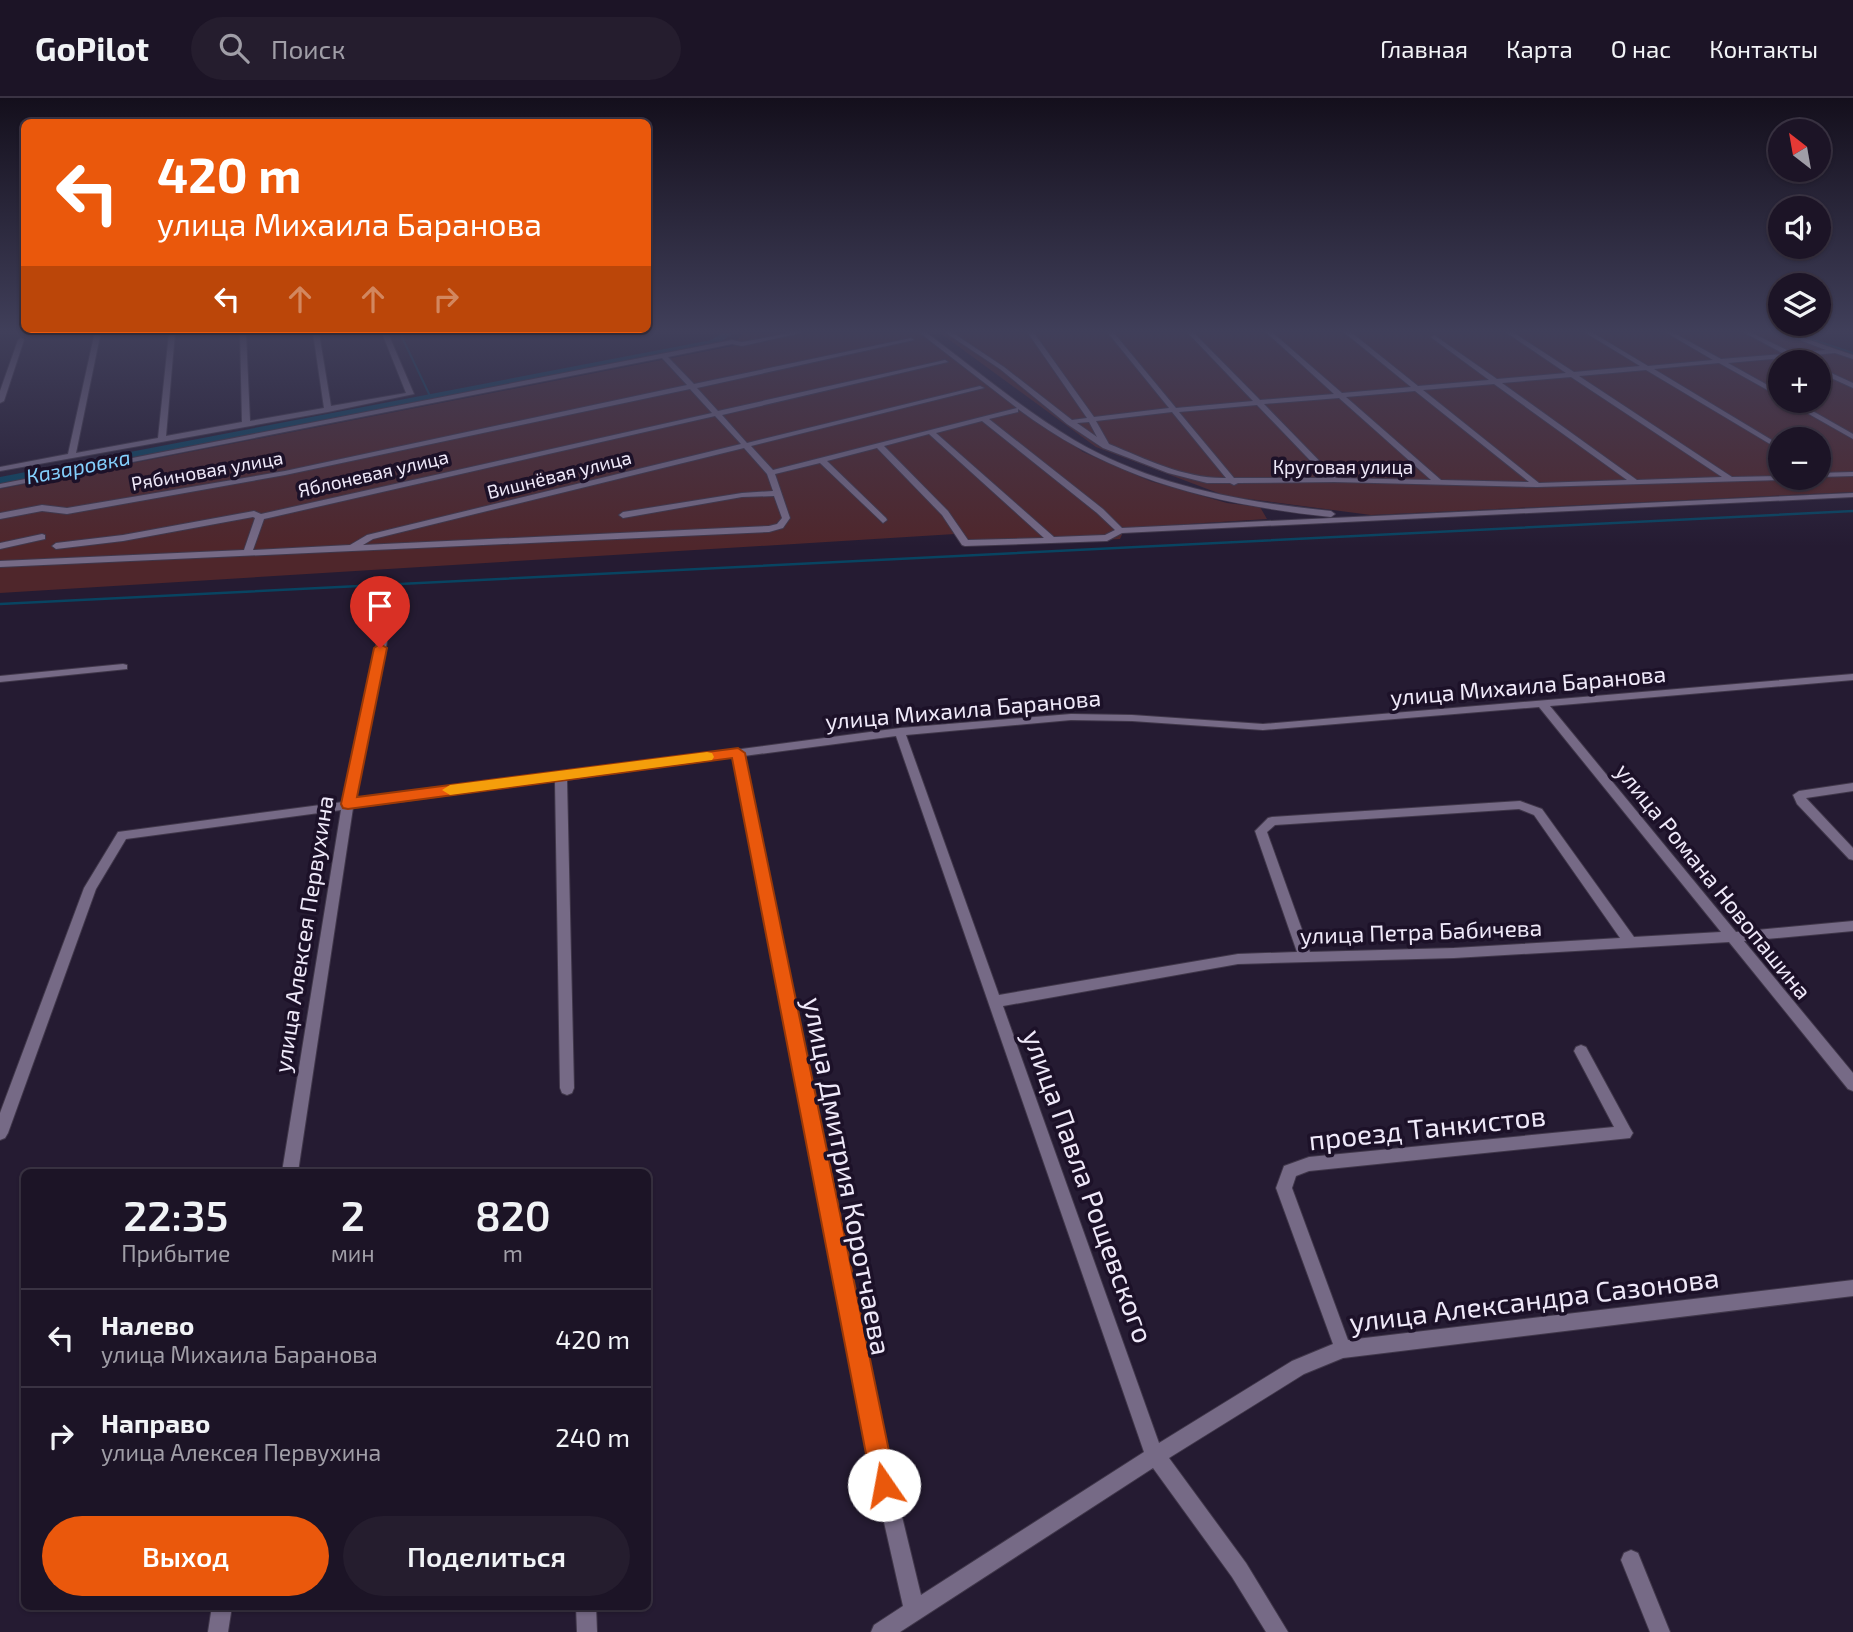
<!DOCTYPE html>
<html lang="ru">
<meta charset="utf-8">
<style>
:root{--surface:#1c1426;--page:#251d2e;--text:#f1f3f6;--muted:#a09ea7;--line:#3a3343;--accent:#ea580c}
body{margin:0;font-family:"Exo 2",sans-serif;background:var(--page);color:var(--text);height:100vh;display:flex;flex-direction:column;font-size:26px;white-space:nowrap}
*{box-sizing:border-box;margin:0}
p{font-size:23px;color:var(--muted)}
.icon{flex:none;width:38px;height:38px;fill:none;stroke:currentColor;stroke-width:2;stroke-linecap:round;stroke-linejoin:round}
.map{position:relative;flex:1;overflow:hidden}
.drawer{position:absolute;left:21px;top:1071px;width:630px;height:441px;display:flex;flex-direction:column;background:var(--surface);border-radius:10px;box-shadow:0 2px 5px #0004,0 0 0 2px var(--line)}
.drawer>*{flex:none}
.guide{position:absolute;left:21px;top:21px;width:630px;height:214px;border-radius:10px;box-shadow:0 2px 5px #0004,0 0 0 2px var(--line);background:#ea580c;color:#fff;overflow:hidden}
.needle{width:46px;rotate:329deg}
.fabs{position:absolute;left:1768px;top:21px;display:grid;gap:14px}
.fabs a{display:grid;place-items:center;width:63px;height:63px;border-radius:50%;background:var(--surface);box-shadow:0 2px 5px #0004,0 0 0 2px var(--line);font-size:35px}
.pin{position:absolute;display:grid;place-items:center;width:60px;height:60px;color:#fff;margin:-72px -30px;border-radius:50% 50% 50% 0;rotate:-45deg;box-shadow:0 0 7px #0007}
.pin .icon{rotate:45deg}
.me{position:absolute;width:77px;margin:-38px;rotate:348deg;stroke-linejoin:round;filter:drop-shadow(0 0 5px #0008)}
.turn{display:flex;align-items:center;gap:24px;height:147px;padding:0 21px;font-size:32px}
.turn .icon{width:91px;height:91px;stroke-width:2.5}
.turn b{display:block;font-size:49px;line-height:60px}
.lanes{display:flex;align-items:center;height:66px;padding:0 21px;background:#0003;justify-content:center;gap:35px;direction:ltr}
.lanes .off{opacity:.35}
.eta{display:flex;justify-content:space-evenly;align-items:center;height:119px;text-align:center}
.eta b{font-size:42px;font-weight:600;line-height:49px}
.button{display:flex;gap:14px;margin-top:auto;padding:14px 21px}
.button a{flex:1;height:80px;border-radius:42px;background:var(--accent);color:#fff;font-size:28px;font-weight:600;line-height:80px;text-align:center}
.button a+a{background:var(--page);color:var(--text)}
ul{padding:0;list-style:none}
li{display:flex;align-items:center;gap:21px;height:98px;padding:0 21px;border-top:2px solid var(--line)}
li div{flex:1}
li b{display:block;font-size:26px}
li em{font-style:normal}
header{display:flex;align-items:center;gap:42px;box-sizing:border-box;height:98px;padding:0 35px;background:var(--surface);border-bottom:2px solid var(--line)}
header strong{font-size:33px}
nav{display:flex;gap:38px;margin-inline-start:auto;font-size:24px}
.search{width:490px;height:63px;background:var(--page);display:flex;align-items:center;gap:18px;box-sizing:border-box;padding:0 24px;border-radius:38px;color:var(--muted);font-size:26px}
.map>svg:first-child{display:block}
.green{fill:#4f262b;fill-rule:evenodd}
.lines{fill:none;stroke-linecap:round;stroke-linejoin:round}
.stream-far1{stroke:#084461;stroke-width:2}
.stream{stroke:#084461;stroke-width:2.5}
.river{fill:#084461;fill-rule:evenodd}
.minor-casing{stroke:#40374a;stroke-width:2}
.minor{fill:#766a86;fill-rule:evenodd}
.route{fill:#ea580c;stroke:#983908;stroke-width:2}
.slow{fill:#f59e0b}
.labels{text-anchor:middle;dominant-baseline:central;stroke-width:7;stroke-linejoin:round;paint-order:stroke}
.far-street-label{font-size:19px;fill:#efe9f9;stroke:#1c1128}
.far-water-label{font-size:21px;font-style:italic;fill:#83cffc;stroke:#1c1128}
.street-label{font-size:23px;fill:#efe9f9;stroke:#1c1128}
.near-street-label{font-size:28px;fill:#efe9f9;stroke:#1c1128}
</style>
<header>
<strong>GoPilot</strong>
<div class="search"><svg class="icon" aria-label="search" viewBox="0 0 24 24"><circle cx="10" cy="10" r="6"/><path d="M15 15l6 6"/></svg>Поиск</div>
<nav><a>Главная</a><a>Карта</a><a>О нас</a><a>Контакты</a></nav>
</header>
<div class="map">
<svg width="1853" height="1534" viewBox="0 0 1853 1534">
<rect width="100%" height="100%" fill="#251b32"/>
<!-- green -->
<path class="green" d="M 744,235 L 919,235 L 1083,354 L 1150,383 L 1227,405 L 1260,409 L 1267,421 L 1125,430 L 1120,441 L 963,448 L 955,436 L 0,495 L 0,391 L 738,247 L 736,243 Z
M 940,235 L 1781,235 L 1853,261 L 1853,394 L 1371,417 L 1226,398 L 1096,349 ZM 1780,264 L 1818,264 L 1818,303 L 1780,303 ZM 1780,341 L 1818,341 L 1818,380 L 1780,380 Z"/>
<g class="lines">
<!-- stream-far1 -->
<path class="stream-far1" d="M 400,235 L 431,300
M 1793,235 L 1853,255"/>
<!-- stream -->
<path class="stream" d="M 0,506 L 1853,413"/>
<!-- river -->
<path class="river" d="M 722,235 L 734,235 L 714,248 L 0,387 L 0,379 L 711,242 Z"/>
<!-- minor casing -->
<g class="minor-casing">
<path id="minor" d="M 169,235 L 175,235 L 166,338 L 242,324 L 240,235 L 246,235 L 250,323 L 324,310 L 313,235 L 319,235 L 331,308 L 406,295 L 382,235 L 388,235 L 414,296 L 328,314 L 0,373 L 0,369 L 68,356 L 94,238 L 97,236 L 100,238 L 76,355 L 158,340 Z
M 790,235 L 801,235 L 742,248 L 732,246 L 668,259 L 694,286 L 911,240 L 914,242 L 697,290 L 718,313 L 945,262 L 948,264 L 722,317 L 747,345 L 980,288 L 984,290 L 751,348 L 773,372 L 1017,310 L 920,235 L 927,235 C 975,271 1022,311 1074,342 C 1152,388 1243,404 1331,413 L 1335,416 L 1331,419 C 1214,406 1114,383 1018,311 L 1018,314 L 989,321 L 1103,411 L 1122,430 L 1853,395 L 1853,399 L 1122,435 L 1107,443 L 965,448 L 962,447 L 942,417 L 877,350 L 827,363 L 886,420 L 887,422 L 883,425 L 820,365 L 775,376 L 790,420 L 783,430 L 769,434 L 0,469 L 0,463 L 244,452 L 255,420 L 253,419 L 123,443 L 56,451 L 52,448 L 56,445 L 123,437 L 254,413 L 261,416 L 712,315 L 690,291 L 285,377 L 67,416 L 42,413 L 0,421 L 0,415 L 42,407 L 67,410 L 285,373 L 687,287 L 662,260 L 0,390 L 0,386 L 732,242 L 742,244 ZM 715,318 L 741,346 L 367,437 L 350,447 L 253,452 L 264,421 ZM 982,323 L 1097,415 L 1115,432 L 1105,437 L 1054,439 L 936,335 ZM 929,336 L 1044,440 L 968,442 L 948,413 L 884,348 ZM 744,350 L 767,376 L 773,393 L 742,395 L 623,414 L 619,417 L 623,420 L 742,399 L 774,398 L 782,420 L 777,426 L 769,428 L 363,447 L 373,441 Z
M 946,235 L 953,235 L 1004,269 L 1072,322 L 1087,320 L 1028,235 L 1034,235 L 1094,319 L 1169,310 L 1108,235 L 1114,235 L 1176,310 L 1253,303 L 1188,235 L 1194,235 L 1260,302 L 1334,296 L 1267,235 L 1273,235 L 1342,295 L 1411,289 L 1345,235 L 1352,235 L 1418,288 L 1489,282 L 1432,240 L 1431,239 L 1434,237 L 1497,281 L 1566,275 L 1507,235 L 1514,235 L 1574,274 L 1640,268 L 1586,235 L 1593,235 L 1648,268 L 1713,262 L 1667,235 L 1674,235 L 1721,261 L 1784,256 L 1745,235 L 1752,235 L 1793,255 L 1826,252 L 1781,235 L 1789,235 L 1853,257 L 1853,261 L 1835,255 L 1728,265 L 1780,294 L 1780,299 L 1719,265 L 1654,271 L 1780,347 L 1780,352 L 1646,272 L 1579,278 L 1732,379 L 1780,378 L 1780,380 L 1784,380 L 1780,382 L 1537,389 L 1334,384 L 1238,385 L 1234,387 L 1230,385 L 1207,385 L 1168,375 L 1103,350 L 1067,326 L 1000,271 ZM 1571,279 L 1722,379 L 1637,382 L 1502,285 ZM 1494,286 L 1627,382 L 1539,385 L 1423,292 ZM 1415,293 L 1529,384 L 1441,382 L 1346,299 ZM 1339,300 L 1431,382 L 1336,380 L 1264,306 ZM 1257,307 L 1327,380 L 1234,380 L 1179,314 ZM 1172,314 L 1226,380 C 1185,381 1146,361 1109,346 L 1096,323 ZM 1089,324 L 1097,339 L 1077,325 Z
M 21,240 L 24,242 L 4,303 L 0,305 L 0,293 L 18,242 Z
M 1818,269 L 1853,285 L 1853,290 L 1818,274 Z
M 1786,303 L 1795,303 L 1853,336 L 1853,341 Z
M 1853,374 L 1853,378 L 1818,379 L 1818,375 Z
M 42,436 L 45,437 L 45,441 L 0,451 L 0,445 Z
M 386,521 L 391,524 L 355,702 L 900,630 L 1071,616 L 1132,617 L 1263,626 L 1853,576 L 1853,582 L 1550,608 L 1736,834 L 1853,823 L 1853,833 L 1744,843 L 1853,975 L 1853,993 L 1848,991 L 1729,844 L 1454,860 L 1238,866 L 1003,908 L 1159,1345 L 1292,1263 L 1333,1246 L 1276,1090 L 1284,1068 L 1309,1059 L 1614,1029 L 1574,953 L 1576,949 L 1581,947 L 1586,949 L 1630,1030 L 1633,1035 L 1630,1040 L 1309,1073 L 1296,1078 L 1292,1090 L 1348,1242 L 1853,1182 L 1853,1198 L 1343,1260 L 1304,1276 L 1169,1360 L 1246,1465 L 1288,1534 L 1266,1534 L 1232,1479 L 1153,1370 L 900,1534 L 871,1534 L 874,1527 L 903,1508 L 864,1336 L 733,659 L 567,682 L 574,990 L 572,995 L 567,997 L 562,995 L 560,990 L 555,683 L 353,710 L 298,1074 L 282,1074 L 341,712 L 126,741 L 96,791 L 8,1035 L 5,1040 L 0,1042 L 0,1015 L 84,790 L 118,734 L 343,704 L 381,524 ZM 1539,609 L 1721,834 L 1634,839 L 1542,711 L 1520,703 L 1272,719 L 1268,720 L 1255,733 L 1297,854 L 1238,856 L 999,897 L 906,637 L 1071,622 L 1132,623 L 1263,632 ZM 896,638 L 1144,1354 L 921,1497 L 882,1336 L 744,658 ZM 1519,711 L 1534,717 L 1620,840 L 1454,850 L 1310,854 L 1267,734 L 1275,727 Z
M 123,566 L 127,567 L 127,571 L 0,584 L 0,578 Z
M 1853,685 L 1853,693 L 1806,700 L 1853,750 L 1853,762 L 1849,761 L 1797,706 L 1793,697 L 1799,693 Z
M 1631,1452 L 1638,1455 L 1670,1534 L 1650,1534 L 1621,1462 L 1624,1455 Z
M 212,1508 L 232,1508 L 228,1534 L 208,1534 Z
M 576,1508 L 596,1508 L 597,1534 L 577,1534 Z"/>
</g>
<!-- minor -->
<use href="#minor" class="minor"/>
</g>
<!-- sky -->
<linearGradient id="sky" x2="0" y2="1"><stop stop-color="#140f1c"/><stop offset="0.52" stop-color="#403f5a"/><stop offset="1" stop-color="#403f5a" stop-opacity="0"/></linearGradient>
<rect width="1853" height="449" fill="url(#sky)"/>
<!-- route -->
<path class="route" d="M 380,546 L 387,550 L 357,699 L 738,650 L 745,655 L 896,1387 L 893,1396 L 884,1399 L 875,1396 L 872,1387 L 732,660 L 348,711 L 343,710 L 341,706 L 374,550 Z"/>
<!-- slow -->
<path class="slow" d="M 707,654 L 712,655 L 714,659 L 712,662 L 450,697 L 442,692 L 450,687 Z"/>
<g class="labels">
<!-- far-street labels -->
<g class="far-street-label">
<text x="1343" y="368">Круговая улица</text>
<text transform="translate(207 372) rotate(-10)">Рябиновая улица</text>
<text transform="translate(373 375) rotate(-13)">Яблоневая улица</text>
<text transform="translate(559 376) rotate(-14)">Вишнёвая улица</text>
</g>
<!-- far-water labels -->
<g class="far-water-label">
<text transform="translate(78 368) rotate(-11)">Казаровка</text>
</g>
<!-- street labels -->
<g class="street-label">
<text transform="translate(1528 587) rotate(-5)">улица Михаила Баранова</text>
<text transform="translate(963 611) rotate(-5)">улица Михаила Баранова</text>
<text transform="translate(1714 783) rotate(51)">улица Романа Новопашина</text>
<text transform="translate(1421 833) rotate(-2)">улица Петра Бабичева</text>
<text transform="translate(303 836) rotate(-81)">улица Алексея Первухина</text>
</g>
<!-- near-street labels -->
<g class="near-street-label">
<text transform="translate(1427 1029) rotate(-6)">проезд Танкистов</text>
<text transform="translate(848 1078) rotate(79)">улица Дмитрия Коротчаева</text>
<text transform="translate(1089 1088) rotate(70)">улица Павла Рощевского</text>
<text transform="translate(1534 1201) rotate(-7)">улица Александра Сазонова</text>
</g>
</g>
</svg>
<div class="fabs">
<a><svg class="needle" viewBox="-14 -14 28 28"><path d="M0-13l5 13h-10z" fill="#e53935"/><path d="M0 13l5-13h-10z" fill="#a09ea7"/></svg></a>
<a><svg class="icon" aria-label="sound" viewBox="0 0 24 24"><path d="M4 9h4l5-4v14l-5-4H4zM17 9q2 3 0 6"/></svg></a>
<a><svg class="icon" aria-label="layers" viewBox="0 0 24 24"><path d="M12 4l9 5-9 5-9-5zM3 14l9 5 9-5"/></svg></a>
<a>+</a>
<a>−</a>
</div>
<div class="pin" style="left:380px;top:550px;background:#d93025"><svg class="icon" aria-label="arrive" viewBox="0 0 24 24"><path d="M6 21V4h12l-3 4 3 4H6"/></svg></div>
<svg class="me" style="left:884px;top:1387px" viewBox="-20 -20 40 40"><circle r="19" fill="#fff"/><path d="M0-13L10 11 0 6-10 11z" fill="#ea580c"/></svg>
<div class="guide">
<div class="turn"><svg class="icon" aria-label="left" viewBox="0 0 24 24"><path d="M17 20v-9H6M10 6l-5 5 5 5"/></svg><div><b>420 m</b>улица Михаила Баранова</div></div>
<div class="lanes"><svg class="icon" aria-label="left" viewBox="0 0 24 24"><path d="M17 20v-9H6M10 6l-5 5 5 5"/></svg><svg class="icon off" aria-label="ahead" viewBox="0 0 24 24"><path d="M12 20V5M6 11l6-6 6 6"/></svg><svg class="icon off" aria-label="ahead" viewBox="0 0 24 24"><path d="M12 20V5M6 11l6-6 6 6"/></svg><svg class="icon off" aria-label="right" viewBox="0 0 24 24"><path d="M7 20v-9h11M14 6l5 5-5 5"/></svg></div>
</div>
<section class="drawer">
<div class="eta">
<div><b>22:35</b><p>Прибытие</p></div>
<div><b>2</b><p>мин</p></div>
<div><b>820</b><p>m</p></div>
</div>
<ul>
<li><svg class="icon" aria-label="left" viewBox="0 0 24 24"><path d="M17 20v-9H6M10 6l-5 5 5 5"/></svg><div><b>Налево</b><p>улица Михаила Баранова</p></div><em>420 m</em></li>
<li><svg class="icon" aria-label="right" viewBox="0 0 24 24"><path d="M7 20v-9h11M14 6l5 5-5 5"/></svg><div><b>Направо</b><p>улица Алексея Первухина</p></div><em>240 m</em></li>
</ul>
<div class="button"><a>Выход</a><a>Поделиться</a></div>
</section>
</div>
